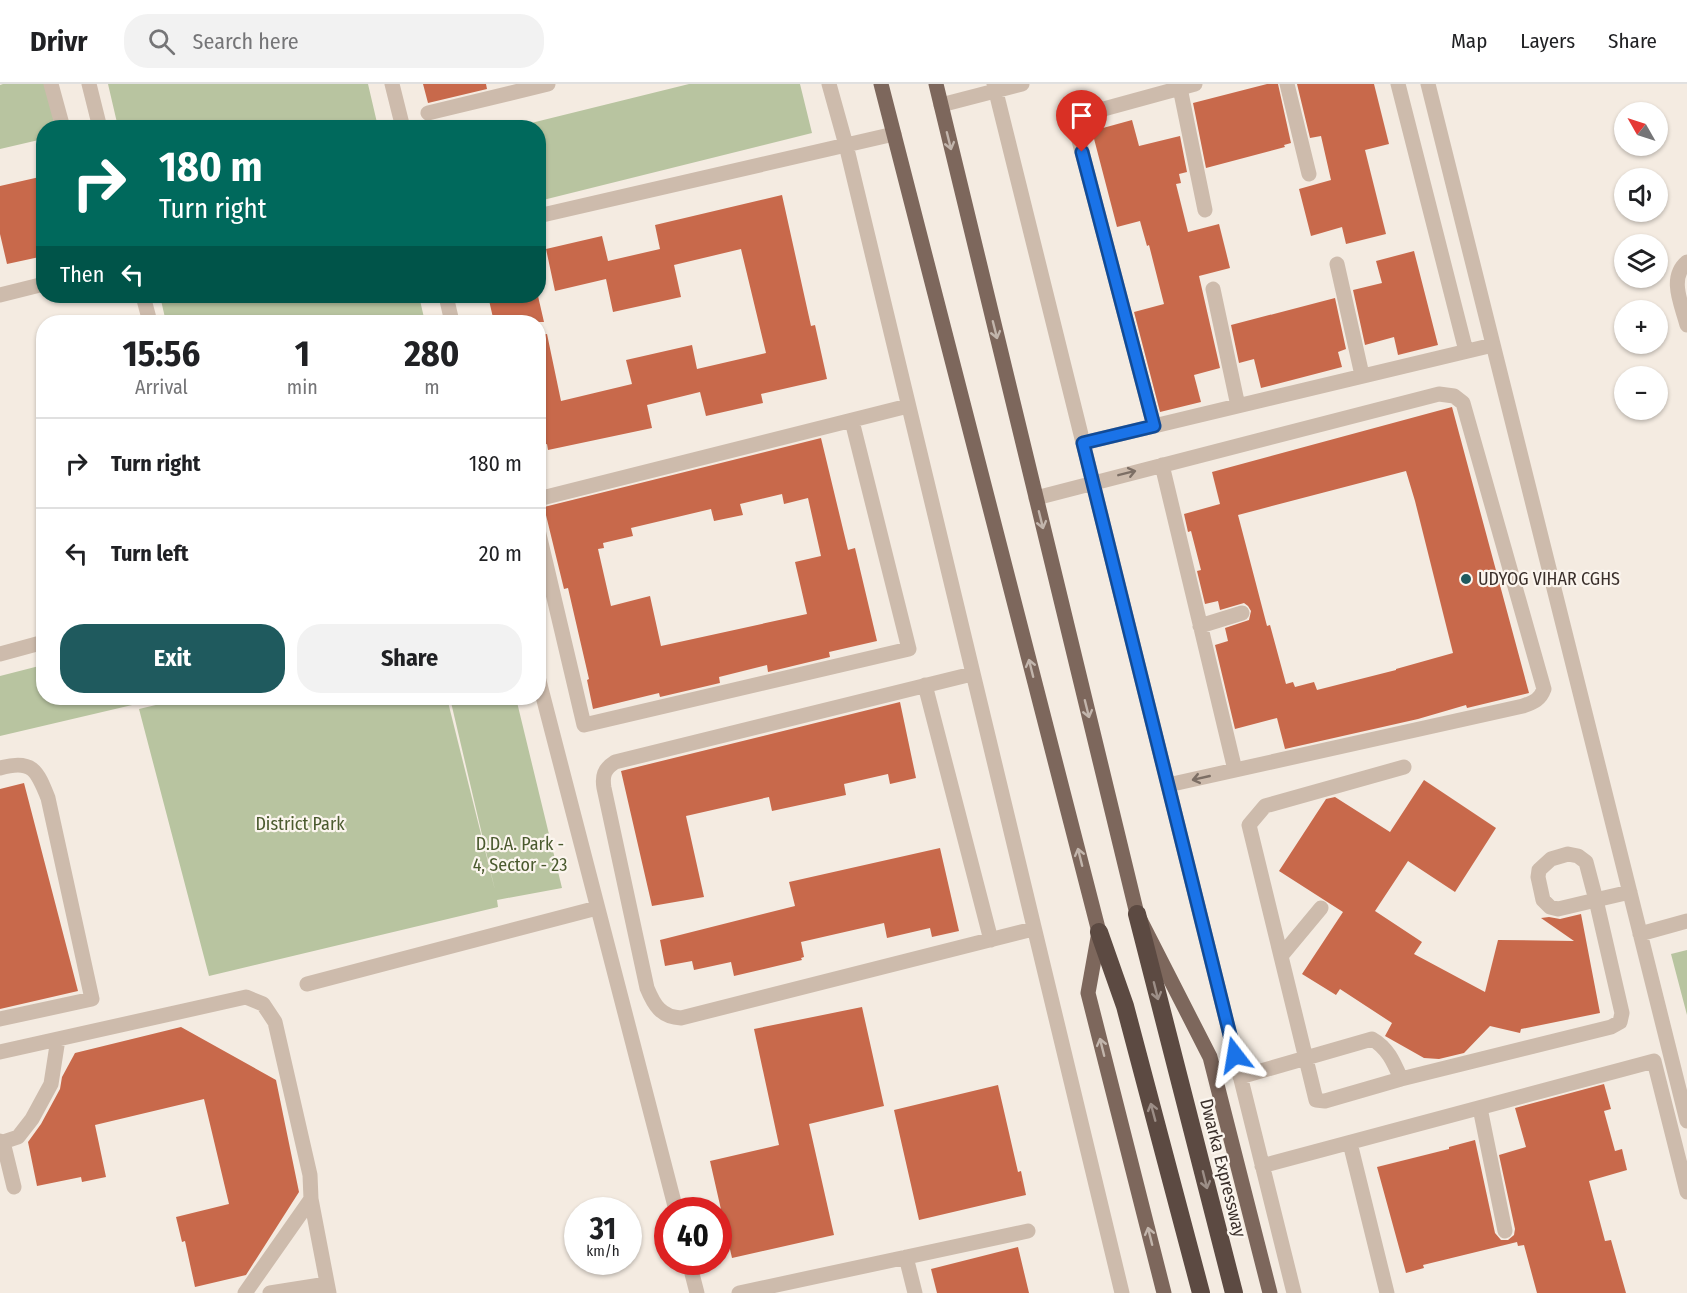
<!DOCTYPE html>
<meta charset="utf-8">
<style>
:root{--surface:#fff;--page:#f2f2f2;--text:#202124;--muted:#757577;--line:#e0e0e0;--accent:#1f5a5e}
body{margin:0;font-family:"Fira Sans Condensed",sans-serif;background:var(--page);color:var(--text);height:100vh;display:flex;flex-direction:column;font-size:22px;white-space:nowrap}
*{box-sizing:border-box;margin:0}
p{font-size:20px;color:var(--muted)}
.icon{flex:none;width:33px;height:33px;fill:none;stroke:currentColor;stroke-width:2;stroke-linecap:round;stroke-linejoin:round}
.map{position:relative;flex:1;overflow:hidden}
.sheet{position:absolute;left:36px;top:231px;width:510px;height:390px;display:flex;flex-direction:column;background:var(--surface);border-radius:24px;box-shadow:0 2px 4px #0004}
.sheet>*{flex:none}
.banner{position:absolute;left:36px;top:36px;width:510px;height:183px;border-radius:24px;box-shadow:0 2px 4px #0004;background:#00695c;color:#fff;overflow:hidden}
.needle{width:39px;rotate:309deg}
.fabs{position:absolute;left:1614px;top:18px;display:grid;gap:12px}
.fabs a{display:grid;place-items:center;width:54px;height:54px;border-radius:50%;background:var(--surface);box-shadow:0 2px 4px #0004;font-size:30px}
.speed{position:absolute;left:564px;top:1113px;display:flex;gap:12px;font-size:30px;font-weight:700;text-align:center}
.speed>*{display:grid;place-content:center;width:78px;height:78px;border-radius:50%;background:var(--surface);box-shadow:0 2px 4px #0004;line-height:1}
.speed small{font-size:15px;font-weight:400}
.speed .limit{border:9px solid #d22;background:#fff;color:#111}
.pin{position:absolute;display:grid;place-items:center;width:51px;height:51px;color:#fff;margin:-62px -26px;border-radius:50% 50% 50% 0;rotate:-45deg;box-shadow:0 0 6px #0007}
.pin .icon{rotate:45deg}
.me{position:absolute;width:66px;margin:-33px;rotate:346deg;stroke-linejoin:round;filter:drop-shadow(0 0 4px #0008)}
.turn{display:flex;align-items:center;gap:21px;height:126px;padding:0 24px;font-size:27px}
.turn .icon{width:78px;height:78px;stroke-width:2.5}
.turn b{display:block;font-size:42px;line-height:51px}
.then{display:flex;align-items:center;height:57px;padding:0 24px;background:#0003;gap:12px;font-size:22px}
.eta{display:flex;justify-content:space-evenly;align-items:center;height:102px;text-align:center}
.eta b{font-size:36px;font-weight:700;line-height:42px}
.button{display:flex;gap:12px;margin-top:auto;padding:12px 24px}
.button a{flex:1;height:69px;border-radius:24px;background:var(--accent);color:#fff;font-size:24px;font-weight:700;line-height:69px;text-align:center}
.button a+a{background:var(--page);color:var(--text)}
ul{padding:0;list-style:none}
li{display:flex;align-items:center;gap:18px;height:90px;padding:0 24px;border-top:2px solid var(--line)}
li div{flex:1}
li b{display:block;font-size:22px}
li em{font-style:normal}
header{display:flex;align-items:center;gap:36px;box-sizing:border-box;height:84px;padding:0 30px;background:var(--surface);border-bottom:2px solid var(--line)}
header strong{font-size:28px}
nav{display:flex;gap:33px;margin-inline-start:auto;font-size:21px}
.search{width:420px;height:54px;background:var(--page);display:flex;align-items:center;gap:15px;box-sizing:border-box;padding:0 21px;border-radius:24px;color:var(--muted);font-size:22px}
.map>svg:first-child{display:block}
.green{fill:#b8c4a0}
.building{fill:#c8694b;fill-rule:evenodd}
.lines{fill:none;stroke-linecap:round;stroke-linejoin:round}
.minor{stroke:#cdbbac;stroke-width:15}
.major{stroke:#7d675c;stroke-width:15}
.highway{stroke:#5c4a42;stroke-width:18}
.oneway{stroke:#c2b5ac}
.oneway2{stroke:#7d6f65}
.oneway3{stroke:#9c8e87}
.route-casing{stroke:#114b97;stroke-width:15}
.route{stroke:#1a73e8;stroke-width:10}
.poi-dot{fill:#1f5a5e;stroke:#fbf5ee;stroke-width:2}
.labels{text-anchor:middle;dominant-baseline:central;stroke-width:4.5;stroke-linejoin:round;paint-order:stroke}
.poi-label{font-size:18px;fill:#3b302b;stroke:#fbf5ee;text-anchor:start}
.park-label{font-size:18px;fill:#4a5a2e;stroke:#fbf5ee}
.street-label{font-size:18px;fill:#3b302b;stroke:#fbf5ee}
</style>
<header>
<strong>Drivr</strong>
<div class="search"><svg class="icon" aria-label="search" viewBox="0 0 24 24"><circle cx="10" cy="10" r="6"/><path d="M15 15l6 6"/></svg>Search here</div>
<nav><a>Map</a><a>Layers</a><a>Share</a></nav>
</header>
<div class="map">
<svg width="1687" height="1209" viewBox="0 0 1687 1209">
<rect width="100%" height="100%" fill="#f4ebe1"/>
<!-- green -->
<path class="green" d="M 3,0 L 48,0 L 58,43 L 44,44 L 43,55 L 0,65 L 0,1 Z
M 108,0 L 368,0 L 378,43 L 118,43 Z
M 689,0 L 800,0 L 812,49 L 539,117 L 538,44 L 515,43 Z
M 160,212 L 419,212 L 425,238 L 166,238 Z
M 43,581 L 44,614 L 162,614 L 0,652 L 0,592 Z
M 185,614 L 447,614 L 495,806 L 450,614 L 516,614 L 562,804 L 497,816 L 498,823 L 209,892 L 139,625 Z
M 1687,866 L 1687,931 L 1671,870 Z"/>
<!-- building -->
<path class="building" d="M 423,0 L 486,0 L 487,5 L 428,19 Z
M 1267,0 L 1278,0 L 1291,59 L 1284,61 L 1285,63 L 1206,84 L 1193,19 Z
M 1297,0 L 1374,0 L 1389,60 L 1365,66 L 1386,150 L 1346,160 L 1342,143 L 1311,152 L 1299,105 L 1331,96 L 1321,52 L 1310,54 Z
M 1132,36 L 1139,62 L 1180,52 L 1187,88 L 1179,90 L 1181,99 L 1176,100 L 1188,148 L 1219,140 L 1230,184 L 1199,192 L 1220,284 L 1194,291 L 1201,318 L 1160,328 L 1134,228 L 1164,220 L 1149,161 L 1147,162 L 1140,137 L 1117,143 L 1092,47 Z
M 44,92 L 44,172 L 7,180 L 0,150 L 0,102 Z
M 782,111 L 811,242 L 815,241 L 827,295 L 761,310 L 763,319 L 706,332 L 700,308 L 647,321 L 652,344 L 548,366 L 547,360 L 538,362 L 538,251 L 547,250 L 561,317 L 632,300 L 626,276 L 692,261 L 697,285 L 766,269 L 741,165 L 674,181 L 681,213 L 613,228 L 606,195 L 555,207 L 546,165 L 602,152 L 608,177 L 660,165 L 655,141 Z
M 1414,167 L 1438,261 L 1398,271 L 1394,253 L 1365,261 L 1353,206 L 1382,199 L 1376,177 Z
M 488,212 L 538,212 L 544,238 L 494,238 Z
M 1335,214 L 1346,265 L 1338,268 L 1342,283 L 1261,304 L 1254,275 L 1239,279 L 1231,241 Z
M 1452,323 L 1529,609 L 1467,624 L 1466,621 L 1418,635 L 1285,665 L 1277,634 L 1235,645 L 1215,561 L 1228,557 L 1225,544 L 1249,536 L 1251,527 L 1248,522 L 1244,519 L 1220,526 L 1218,517 L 1205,520 L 1197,487 L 1201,486 L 1191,447 L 1188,448 L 1184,430 L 1220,420 L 1212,388 ZM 1406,387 L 1415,417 L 1453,569 L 1396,585 L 1396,586 L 1317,606 L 1314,598 L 1295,603 L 1293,598 L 1286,600 L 1270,541 L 1267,542 L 1238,431 Z
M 821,354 L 848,466 L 855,464 L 877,557 L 829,568 L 830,573 L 768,588 L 767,581 L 719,593 L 720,599 L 660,613 L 659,609 L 593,625 L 587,596 L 589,595 L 568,504 L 564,505 L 544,423 ZM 782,410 L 784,420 L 808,414 L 821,472 L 795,478 L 807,530 L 661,562 L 650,512 L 611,522 L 598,465 L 604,464 L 603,459 L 633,452 L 631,444 L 711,425 L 714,437 L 743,431 L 740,420 Z
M 900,618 L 916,694 L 890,700 L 888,690 L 844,700 L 846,711 L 772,727 L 769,713 L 686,732 L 704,813 L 652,822 L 621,687 Z
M 1424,696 L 1496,744 L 1455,808 L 1408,777 L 1375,827 L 1422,858 L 1414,870 L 1485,908 L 1498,856 L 1574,857 L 1541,834 L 1549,833 L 1560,835 L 1581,830 L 1600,929 L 1521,945 L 1520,949 L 1490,942 L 1464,969 L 1439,975 L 1424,974 L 1385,952 L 1392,939 L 1340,905 L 1336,911 L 1302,890 L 1343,828 L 1279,787 L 1326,715 L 1335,713 L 1390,748 Z
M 24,699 L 78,907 L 0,925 L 0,705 Z
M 940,764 L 959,847 L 932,853 L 930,844 L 887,854 L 884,839 L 801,858 L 804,873 L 801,874 L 802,876 L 734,892 L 731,878 L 694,886 L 692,877 L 665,882 L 660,856 L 795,822 L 789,798 Z
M 862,923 L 884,1022 L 809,1040 L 834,1151 L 732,1174 L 710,1077 L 779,1061 L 754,945 Z
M 181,943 L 276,996 L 299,1108 L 246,1191 L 195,1203 L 185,1157 L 182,1158 L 176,1133 L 229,1120 L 204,1015 L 95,1041 L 106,1093 L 82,1098 L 81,1093 L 37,1102 L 28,1058 L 41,1040 L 60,1005 L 62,993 L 75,969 Z
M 1604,1000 L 1611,1025 L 1604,1027 L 1615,1067 L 1622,1065 L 1627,1086 L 1589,1097 L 1605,1157 L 1611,1156 L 1626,1209 L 1537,1209 L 1524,1161 L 1518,1162 L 1517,1158 L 1423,1181 L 1424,1184 L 1406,1189 L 1377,1083 L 1449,1065 L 1449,1063 L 1475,1056 L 1495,1149 L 1501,1156 L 1508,1156 L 1514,1151 L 1515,1145 L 1499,1071 L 1526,1063 L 1515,1024 Z
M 998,1001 L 1018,1088 L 1021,1087 L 1026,1111 L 919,1136 L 894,1026 Z
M 1018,1163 L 1029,1209 L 937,1209 L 931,1185 Z"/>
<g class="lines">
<!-- minor -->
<path class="minor" d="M 51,0 L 63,44
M 89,0 L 100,44
M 392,0 L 403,44
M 829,0 L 846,61 L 1122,1209
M 994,0 L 1294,1209
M 1287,0 L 1309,90
M 1398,0 L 1466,267
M 1428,0 L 1687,1037
M 1180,4 L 1205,126
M 941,21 L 1022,0
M 428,29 L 548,0
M 538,132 L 894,50
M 1687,178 C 1668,194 1682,221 1687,241
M 1337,180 L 1362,291
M 1213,205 L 1238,322
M 0,211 L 44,200
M 143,212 L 150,238
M 446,212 L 452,238
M 1154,342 L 1076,45 L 1081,35 L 1089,29 L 1195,0
M 1083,359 L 1493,261
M 1162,381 L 1235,686
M 1036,414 L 1439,310 L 1454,312 L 1463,319 L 1544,605 C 1540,616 1534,618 1523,622 L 1168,701
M 538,415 L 908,322
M 538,446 L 584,641 L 909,565 L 852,337
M 1200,542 L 1242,529
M 0,570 L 44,558
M 972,590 L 615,678 C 604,685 602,692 604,704 L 647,904 C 654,921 661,933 681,934 L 1033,845
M 538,593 L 676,1126
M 925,601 L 991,856
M 0,684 C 32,675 37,686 48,714 L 92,915 L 0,935
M 1640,850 L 1687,837
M 1281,872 L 1321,824
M 307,900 L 597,824
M 0,968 L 246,913 L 263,920 L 275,938 L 310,1091 L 311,1115 L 245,1209
M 1240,993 L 1372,955 C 1388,964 1394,979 1401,995 L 1611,943 L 1620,938 L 1622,929 L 1596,816 L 1586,778 L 1578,772 L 1568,770 L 1551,775 L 1539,786 L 1538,793 L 1543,816 L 1550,823 L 1558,825 L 1596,816 L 1604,814 L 1630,808
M 1401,995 L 1325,1017 L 1316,1016 L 1249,741 L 1265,722 L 1404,683
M 1480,1024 L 1505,1147
M 0,1057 L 3,1058 L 14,1103
M 3,1058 L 18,1053 L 32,1035 L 51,1000 L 58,955
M 1350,1059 L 1387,1209
M 1262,1082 L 1654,977 L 1687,1108
M 311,1115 L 329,1209
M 906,1173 L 915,1209
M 689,1178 L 697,1209
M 270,1209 L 327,1200
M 739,1209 L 1028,1147"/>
<!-- major -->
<path class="major" d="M 881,0 L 1099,848 L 1088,909 L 1164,1209
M 936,0 L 1137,830 L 1210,973 L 1270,1209"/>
<!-- highway -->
<path class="highway" d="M 1137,830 L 1234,1209
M 1099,848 L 1125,922 L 1201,1209"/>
</g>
<!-- one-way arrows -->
<defs><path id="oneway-shaft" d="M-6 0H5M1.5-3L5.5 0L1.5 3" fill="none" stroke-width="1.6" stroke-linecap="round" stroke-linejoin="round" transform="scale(1.5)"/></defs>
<g class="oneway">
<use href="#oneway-shaft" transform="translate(949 57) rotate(76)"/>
<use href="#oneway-shaft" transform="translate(995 246) rotate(76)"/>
<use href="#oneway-shaft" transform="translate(1041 436) rotate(76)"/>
<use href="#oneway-shaft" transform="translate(1031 584) rotate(-104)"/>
<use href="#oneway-shaft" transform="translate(1087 625) rotate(76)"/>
<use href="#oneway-shaft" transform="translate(1080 773) rotate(-104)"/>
<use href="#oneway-shaft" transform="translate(1102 963) rotate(-104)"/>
<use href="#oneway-shaft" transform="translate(1150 1152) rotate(-104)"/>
</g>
<g class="oneway2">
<use href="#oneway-shaft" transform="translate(1127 389) rotate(-14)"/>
<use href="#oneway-shaft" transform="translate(1201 694) rotate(167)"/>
</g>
<g class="oneway3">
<use href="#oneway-shaft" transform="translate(1156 907) rotate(76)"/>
<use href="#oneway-shaft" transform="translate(1153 1028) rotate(-105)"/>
<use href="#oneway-shaft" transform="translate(1205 1096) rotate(76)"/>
</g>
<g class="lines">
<!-- route casing -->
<g class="route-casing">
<path id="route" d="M 1082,68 L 1154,342 L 1083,359 L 1235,971"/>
</g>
<!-- route -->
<use href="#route" class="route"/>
</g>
<!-- markers -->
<circle class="poi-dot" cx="1466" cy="495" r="6"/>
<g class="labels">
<!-- poi labels -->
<g class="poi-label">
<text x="1478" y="495">UDYOG VIHAR CGHS</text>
</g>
<!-- park labels -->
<g class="park-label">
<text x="300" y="740">District Park</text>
<text x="520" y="760">D.D.A. Park -<tspan x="520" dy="21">4, Sector - 23</tspan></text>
</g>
<!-- street labels -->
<g class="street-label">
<text transform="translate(1223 1084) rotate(76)">Dwarka Expressway</text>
</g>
</g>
</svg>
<div class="fabs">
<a><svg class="needle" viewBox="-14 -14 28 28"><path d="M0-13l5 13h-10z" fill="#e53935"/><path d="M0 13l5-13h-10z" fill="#757577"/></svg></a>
<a><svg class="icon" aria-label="sound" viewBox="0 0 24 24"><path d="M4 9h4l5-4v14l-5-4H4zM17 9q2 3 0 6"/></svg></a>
<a><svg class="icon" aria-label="layers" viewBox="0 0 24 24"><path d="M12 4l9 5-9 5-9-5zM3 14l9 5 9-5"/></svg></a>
<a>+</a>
<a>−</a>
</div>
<div class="speed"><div>31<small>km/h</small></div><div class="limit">40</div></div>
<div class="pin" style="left:1082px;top:68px;background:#d93025"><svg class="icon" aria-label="arrive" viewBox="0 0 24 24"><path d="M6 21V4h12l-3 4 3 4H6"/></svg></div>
<svg class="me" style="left:1235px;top:971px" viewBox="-20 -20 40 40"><path d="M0-17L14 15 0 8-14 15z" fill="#1a73e8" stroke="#fff" stroke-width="4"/></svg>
<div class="banner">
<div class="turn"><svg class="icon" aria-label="right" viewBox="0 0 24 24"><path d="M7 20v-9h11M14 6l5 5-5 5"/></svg><div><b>180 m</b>Turn right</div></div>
<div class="then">Then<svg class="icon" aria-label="left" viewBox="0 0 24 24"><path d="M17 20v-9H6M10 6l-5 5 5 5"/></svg></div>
</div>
<section class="sheet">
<div class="eta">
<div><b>15:56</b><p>Arrival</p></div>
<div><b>1</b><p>min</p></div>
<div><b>280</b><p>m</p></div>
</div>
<ul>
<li><svg class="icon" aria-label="right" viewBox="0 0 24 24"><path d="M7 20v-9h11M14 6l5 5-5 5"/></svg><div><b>Turn right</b></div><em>180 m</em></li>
<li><svg class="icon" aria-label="left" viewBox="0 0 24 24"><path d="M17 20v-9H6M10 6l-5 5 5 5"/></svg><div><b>Turn left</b></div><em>20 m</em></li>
</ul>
<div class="button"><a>Exit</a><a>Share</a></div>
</section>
</div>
